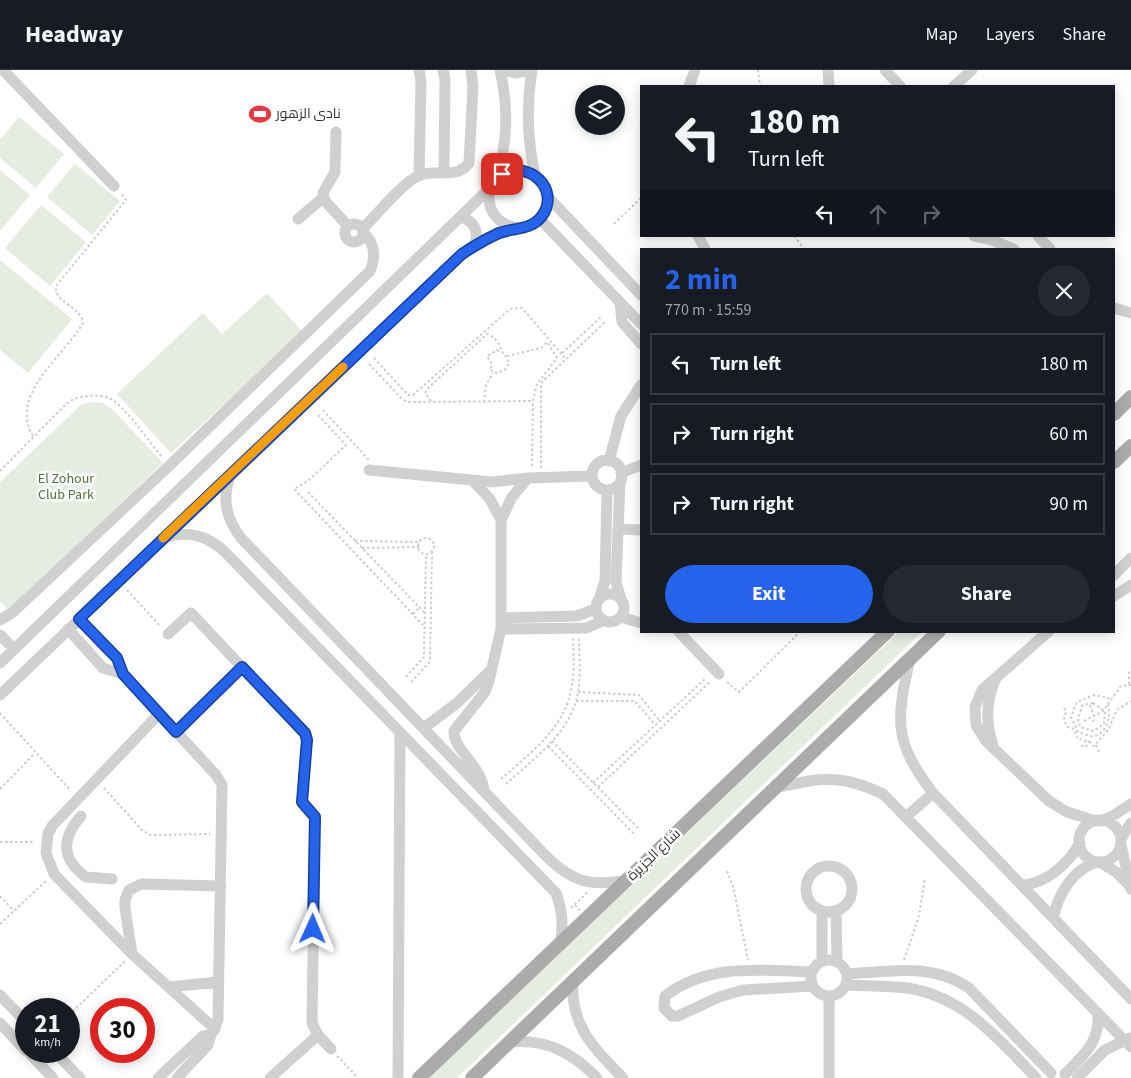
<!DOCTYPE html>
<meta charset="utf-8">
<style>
:root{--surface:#171b24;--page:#242831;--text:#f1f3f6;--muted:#9ea1a6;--line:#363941;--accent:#2563eb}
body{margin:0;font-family:"Source Sans 3",Cairo,sans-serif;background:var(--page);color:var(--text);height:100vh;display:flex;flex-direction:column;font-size:19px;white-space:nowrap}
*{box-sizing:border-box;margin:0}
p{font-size:16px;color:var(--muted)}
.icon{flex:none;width:28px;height:28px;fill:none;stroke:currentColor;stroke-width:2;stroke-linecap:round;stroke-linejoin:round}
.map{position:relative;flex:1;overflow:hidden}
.drawer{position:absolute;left:640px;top:178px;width:475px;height:385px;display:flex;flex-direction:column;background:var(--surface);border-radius:0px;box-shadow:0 2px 12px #0003}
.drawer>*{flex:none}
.guide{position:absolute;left:640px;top:15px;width:475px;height:152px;border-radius:0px;box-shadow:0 2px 12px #0003;background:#171b24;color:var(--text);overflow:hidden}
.buttons{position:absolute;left:575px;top:15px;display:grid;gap:10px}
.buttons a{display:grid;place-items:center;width:50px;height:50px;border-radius:50%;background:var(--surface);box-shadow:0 2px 12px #0003;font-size:25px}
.speed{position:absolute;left:15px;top:928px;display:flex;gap:10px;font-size:25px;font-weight:700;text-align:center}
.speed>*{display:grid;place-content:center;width:65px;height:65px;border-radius:50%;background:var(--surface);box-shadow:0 2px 12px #0003;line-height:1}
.speed small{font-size:12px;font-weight:400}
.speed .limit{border:8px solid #d22;background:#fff;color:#111}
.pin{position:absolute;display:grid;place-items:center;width:42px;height:42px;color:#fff;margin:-21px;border-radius:10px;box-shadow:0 2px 8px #0006}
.me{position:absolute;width:55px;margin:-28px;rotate:1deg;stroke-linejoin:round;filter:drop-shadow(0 0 4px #0008)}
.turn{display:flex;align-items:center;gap:18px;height:105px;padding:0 25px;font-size:22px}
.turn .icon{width:65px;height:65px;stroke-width:2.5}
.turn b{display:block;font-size:35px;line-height:42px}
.lanes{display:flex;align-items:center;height:48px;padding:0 25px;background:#0003;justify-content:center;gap:25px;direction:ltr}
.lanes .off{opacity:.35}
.round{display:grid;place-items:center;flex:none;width:52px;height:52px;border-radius:26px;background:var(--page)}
.summary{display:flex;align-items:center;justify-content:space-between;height:85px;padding:0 25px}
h1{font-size:30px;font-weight:700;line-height:38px;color:var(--accent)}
.action{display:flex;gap:10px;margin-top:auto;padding:10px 25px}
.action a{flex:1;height:58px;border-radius:30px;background:var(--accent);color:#fff;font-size:20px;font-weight:700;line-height:58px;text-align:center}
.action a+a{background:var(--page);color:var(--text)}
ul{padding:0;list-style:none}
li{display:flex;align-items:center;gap:15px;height:62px;margin:0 10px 8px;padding:0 15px;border:2px solid var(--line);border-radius:0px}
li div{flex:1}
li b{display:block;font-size:19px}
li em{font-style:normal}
header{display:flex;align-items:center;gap:30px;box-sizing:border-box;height:70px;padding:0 25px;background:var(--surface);border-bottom:1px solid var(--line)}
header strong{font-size:24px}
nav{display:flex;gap:28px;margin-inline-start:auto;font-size:18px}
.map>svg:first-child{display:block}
.green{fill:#e6ecdf}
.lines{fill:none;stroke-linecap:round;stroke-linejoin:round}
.path{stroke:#cdcdcd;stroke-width:2;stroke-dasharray:2.5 2.5;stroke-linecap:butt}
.minor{stroke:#d0d0d0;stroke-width:11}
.major{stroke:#ababab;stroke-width:14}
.route-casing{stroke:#184099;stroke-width:12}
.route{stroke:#2563eb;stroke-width:9}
.slow{stroke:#f59e0b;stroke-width:9}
.labels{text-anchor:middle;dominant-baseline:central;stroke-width:5;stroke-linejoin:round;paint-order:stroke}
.poi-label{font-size:14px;fill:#333;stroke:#fff;text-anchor:start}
.park-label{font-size:14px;fill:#56703f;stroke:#fff}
.street-label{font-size:14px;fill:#333;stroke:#fff}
</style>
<header>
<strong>Headway</strong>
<nav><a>Map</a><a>Layers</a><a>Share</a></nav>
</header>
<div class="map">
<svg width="1131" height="1008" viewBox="0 0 1131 1008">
<rect width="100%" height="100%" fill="#fff"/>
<!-- green -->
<path class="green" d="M 19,47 L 64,84 L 36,118 L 0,88 L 0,70 Z
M 75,94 L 120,131 L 92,165 L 47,127 Z
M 0,100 L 30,125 L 0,161 Z
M 41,135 L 86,172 L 50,216 L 5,178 Z
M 0,190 L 72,249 L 28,303 L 0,280 Z
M 267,223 L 303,262 L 171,383 L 117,324 L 203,243 L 222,264 Z
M 91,332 L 102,333 L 111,338 L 163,393 L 8,540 L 0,531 L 0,412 L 81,335 Z
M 900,561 L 923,561 L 457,1008 L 428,1008 Z"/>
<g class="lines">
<!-- path -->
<path class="path" d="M 758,0 L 760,16
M 614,154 L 641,128
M 794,166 L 804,179
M 497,280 L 504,283 L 509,293 L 506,299 L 497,303 L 490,300 L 492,294 L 487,286 Z
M 562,283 L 601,247
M 507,286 L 541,278 L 547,272 L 557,288 L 537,314 L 533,331 L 532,396
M 374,288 L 408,325 L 413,325 L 510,239 L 522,238 L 565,288
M 369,294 L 403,330 L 409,332 L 533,331
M 431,331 L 425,323 L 427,319 L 487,264 C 494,266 501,274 501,281
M 484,332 L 486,315 L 493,303
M 323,340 L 369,390
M 318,345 L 346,375 L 308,411 L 294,419 L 423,555
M 33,366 C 8,325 64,286 83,253 C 82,237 53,232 56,216 L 126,130 L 121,123
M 541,398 L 541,313 L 605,252
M 0,401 L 66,334 C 76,325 103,322 114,331 C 133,346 147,370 163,388
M 308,422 L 424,542
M418 476a8 8 0 1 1 16 0a8 8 0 1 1-16 0Z
M 355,471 L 420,472
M 362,478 L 419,477
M 127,520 L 161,557
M 413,544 L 420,537
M 406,607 L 424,587 L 426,484
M 411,612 L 429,593 L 430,588 L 432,482
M 727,612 L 739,622 L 801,561
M 1129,614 L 1129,601
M 578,622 L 639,625 L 659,650
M 576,631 L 635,631 L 655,655
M 1093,633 L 1105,641 L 1104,654 L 1093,661 L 1080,657 L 1078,648 L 1083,635 Z
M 1108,634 C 1111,645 1108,663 1094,666 C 1089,667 1083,663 1078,662 L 1071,647 L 1077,632 L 1094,625 L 1112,629
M 1090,635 L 1094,646 L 1093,654
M 1064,638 L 1066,642 L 1064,648 L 1066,656 L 1074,659 L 1078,669 L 1089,671 L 1094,676 L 1108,660 L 1117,640 L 1131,631
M 0,643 L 71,721
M 1084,651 L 1103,641 L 1121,616 L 1131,615
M 552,671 L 640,760
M 1096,675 L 1099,682
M 548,676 L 634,764
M 1082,677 L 1085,671
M 1086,677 L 1089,671
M 501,709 C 531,682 566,658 572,615 C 575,600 573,583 573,568
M 593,713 L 706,608
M 506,714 C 533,689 572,662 578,622 C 581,605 579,585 579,568
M 598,717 L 711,611
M 104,718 L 142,760 L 150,765 L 210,764
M 0,719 L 35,683
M 0,772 L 35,772
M 727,801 L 733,816 L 748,890
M 0,826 L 14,841
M 575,835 L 580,840
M 571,838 L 588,822
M 0,854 L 46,811
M 904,890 L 919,846 L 925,809
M 69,945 L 125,891
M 337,986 L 358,1008"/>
<!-- minor -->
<path class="minor" d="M 3,0 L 114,116
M 443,0 L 445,9 L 444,102
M 506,0 L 515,3 L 530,0
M 532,0 C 526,36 527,69 535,105
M 828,0 L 829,16
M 885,0 L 900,16
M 689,16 L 695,0
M 954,16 L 972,0
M 336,62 L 335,102 L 323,123 L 325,131 L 348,156
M 419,106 L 421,11 L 419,0
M 496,109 C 531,79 568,131 534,153 C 516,165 491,152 489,130 C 488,118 498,104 501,91 C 508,61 507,30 500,0
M 548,127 L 641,225
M 460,147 C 474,150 480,162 474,175
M 298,149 L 324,127
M 540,149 L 641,254
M345 163a9 9 0 1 1 18 0a9 9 0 1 1-18 0Z
M 362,159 C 376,146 402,113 418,106 C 435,98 457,110 469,93 L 473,17 L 471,0
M 698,166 L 705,179
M 974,166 L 989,169 L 1014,179
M 1038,166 L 1050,179
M 620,232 L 622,252 L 641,274
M 1114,238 L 1131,243
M592 405a15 15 0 1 1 30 0a15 15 0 1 1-30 0Z
M 609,391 L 621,346 L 641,315
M 369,400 L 492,412 L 528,408 L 592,406
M 621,403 L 641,395
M 230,406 C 222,430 226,448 241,468 L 545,785 C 572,812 590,817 628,810
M 474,412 L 490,429 L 501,450
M 620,412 L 616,512 L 621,529
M 619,459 L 641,460
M 164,468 C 188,460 207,465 225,482 L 556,823 C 562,841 564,855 560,874
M 1114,505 L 1131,488
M596 538a14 14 0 1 1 28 0a14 14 0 1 1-28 0Z
M 1114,526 L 1131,515
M 600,527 L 605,511 L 607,420
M 621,547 L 641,553
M 501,548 L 577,546 L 595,539
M 79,549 L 119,591 L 123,604 L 216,705 L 222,715 L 218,950 L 211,965
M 0,550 L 13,542 L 169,396 L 370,201 C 376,187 375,173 363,162
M 68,559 L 103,598 L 123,604
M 501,559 L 586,558 L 603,551
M 678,561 L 719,604
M 1049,561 L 982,620 L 975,637 L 976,655 L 986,671 L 1049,731 L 1067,742 L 1096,751
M 168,564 L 191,543 L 307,666 L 302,731 L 315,747 L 312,953 L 318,965 L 331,979
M 0,565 L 14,579
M 910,589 C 896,650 893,671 933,723 L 1131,929
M 0,593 L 492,116
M 0,625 L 462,184 L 487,168 L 516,158
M 159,644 L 52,756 L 48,764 L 46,783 L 54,804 L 132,884 L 215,959
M 425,657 L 457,633 L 490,601
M 176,662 L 242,597
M 993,675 C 985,652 986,630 996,608
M 775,718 C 820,708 840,703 883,724 L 1131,977
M 484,721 C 482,696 452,678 454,661 L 485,622 L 489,611 L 501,559 L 501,450 L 512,427 L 528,408
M 81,746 C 62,768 60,788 86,807 L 112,809
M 907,746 L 933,723
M1079 771a21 21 0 1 1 42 0a21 21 0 1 1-42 0Z
M 1100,751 L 1111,747 L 1131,734
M 1121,769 L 1131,753
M 1121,775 L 1131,819
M 1100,792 L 1116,802 L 1128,814
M806 819a23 23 0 1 1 46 0a23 23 0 1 1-46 0Z
M 1022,815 C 1046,814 1068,794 1080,773
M 822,842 L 822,891
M 836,842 L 837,891
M 1053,848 C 1058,825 1073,799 1097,792
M 132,884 L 125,838 L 125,830 L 129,820 L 142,814 L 221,816
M811 908a18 18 0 1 1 36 0a18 18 0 1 1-36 0Z
M 812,902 C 761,900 708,893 665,926 L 664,938 L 672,946 L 678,946 L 719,927 L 743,920 L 812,916
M 847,904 C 890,902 932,892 969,918 L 1051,1003
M 573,910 C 570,956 593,977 623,1008
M 846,915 C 866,916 887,916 907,918 C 963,926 999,969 1036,1008
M 169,917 L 218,912
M 0,925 L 26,952
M 829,926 L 829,1008
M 0,953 L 26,981
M 510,972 C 546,969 572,982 597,1008
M 27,981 L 53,1008
M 54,981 L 80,1008
M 1065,1004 C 1084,985 1100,972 1098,943
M 158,1008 L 203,966 L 211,965 L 208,975 L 177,1008
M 270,1008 L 318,965
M 398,1008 L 400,662
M 1077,1008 L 1105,980 L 1130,968"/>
<!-- major -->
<path class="major" d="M 1114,344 L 1131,327
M 1114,392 L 1131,376
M 419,1008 L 888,561
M 472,1008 L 939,561"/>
</g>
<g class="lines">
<!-- route casing -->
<g class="route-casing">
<path id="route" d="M 313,859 L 315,747 L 302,732 L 307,670 L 305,663 L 242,597 L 176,662 L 123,604 L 117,588 L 79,549 L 462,184 C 474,176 486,169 499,163 C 513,158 532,160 542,146 C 561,119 529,90 502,104"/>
</g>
<!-- route -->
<use href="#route" class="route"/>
<!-- slow -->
<path class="slow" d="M 163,468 L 343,297"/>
</g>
<!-- icons -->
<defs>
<g id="stadium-bare" transform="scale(1.725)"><path d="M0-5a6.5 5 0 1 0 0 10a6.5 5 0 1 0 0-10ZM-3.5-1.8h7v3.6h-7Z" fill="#e63946" stroke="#fff" stroke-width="2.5" paint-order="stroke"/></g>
</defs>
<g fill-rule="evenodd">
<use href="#stadium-bare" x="260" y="44"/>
</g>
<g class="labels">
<!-- poi labels -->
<g class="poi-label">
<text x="276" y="44">نادى الزهور</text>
</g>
<!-- park labels -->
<g class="park-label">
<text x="66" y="409">El Zohour<tspan x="66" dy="16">Club Park</tspan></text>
</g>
<!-- street labels -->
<g class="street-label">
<text transform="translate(654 785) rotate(-44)">شارع الجزيرة</text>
</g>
</g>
</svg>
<div class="buttons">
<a><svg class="icon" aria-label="layers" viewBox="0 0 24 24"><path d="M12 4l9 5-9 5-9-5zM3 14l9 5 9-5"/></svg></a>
</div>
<div class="speed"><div>21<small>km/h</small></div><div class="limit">30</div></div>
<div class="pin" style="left:502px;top:104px;background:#d93025"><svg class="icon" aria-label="arrive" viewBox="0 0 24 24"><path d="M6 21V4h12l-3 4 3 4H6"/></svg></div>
<svg class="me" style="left:313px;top:859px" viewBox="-20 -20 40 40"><path d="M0-17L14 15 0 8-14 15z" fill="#2563eb" stroke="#fff" stroke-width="4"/></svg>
<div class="guide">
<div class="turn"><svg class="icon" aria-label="left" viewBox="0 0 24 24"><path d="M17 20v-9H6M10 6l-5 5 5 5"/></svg><div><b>180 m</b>Turn left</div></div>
<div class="lanes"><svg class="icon" aria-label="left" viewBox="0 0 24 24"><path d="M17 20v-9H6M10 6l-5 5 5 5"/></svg><svg class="icon off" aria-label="ahead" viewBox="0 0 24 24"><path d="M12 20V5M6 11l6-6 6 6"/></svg><svg class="icon off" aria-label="right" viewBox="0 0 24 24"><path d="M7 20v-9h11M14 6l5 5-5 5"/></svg></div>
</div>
<section class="drawer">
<div class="summary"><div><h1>2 min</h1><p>770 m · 15:59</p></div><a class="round"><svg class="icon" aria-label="close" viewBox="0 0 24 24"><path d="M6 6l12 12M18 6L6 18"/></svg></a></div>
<ul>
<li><svg class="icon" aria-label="left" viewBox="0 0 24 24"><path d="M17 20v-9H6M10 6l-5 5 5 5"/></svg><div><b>Turn left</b></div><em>180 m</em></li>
<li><svg class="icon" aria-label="right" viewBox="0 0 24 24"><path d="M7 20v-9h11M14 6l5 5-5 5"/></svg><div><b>Turn right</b></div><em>60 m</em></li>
<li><svg class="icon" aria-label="right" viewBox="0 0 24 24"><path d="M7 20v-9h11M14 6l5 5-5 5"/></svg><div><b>Turn right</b></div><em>90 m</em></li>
</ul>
<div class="action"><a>Exit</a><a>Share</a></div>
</section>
</div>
